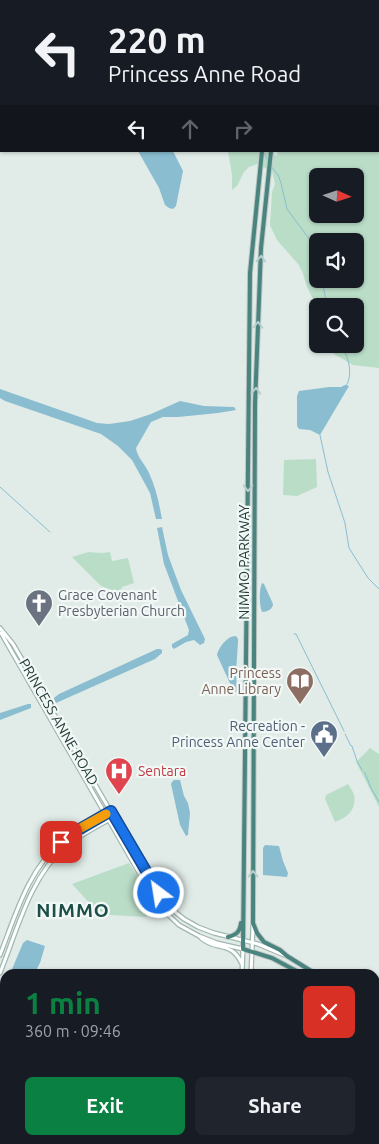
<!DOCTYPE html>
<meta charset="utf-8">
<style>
:root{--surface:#171b24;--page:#20242c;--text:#f1f3f6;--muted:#9ea1a6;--accent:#0b8043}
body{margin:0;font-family:Ubuntu,sans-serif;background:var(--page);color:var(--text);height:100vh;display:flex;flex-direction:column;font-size:19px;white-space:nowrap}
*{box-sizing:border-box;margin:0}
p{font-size:16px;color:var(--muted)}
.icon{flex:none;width:28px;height:28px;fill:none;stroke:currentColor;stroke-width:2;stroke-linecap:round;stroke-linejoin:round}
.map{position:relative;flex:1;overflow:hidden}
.drawer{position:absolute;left:0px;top:969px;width:380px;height:176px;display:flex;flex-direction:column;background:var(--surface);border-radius:15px 15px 0 0;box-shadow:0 1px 4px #0004}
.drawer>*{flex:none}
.guide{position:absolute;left:0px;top:0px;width:380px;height:152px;box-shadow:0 1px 4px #0004;background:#171b24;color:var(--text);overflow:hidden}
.needle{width:32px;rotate:93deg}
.tools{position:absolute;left:309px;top:168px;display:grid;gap:10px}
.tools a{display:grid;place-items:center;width:55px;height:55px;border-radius:8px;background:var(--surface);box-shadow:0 1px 4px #0004;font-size:25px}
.pin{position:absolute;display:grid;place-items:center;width:42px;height:42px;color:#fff;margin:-21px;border-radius:10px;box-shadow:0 2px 8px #0006}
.me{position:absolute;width:55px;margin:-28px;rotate:329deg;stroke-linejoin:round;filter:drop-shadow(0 0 4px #0008)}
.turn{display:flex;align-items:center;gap:18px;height:105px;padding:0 25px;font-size:22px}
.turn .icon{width:65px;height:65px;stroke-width:2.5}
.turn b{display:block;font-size:35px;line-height:42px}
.lanes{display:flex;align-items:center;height:48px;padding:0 25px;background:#0003;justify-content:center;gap:25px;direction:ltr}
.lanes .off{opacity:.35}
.round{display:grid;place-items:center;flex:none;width:52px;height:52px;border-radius:8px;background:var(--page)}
.headline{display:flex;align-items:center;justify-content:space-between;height:85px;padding:0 25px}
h1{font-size:30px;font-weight:700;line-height:38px;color:var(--accent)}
.action{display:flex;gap:10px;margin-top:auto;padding:10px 25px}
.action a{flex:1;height:58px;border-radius:8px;background:var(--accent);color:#fff;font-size:20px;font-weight:700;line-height:58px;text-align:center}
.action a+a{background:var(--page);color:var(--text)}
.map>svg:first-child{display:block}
.green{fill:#baddc8;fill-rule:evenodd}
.water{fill:#8abdd0}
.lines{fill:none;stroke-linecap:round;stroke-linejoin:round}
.stream{stroke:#8abdd0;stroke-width:1}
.secondary-casing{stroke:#a0b7b2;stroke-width:5.5}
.trunk-casing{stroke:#c1c8c7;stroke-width:6}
.secondary{stroke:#fff;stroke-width:3}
.trunk{stroke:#4a847e;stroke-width:4}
.oneway{stroke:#b7cfcc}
.route-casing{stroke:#114b97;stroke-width:12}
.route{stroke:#1a73e8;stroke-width:9}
.slow{stroke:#f59e0b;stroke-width:9}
.labels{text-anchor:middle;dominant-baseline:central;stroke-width:4.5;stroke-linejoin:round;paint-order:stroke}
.street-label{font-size:14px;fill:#223c38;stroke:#f2f8f6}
.worship-label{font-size:14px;fill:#5b616d;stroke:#f2f8f6;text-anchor:start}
.education-label{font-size:14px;fill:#785e54;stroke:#f2f8f6;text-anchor:end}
.service-label{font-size:14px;fill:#4e5e75;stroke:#f2f8f6;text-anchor:end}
.health-label{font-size:14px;fill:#be3a42;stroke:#f2f8f6;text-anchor:start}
.district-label{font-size:19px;font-weight:bold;letter-spacing:1px;fill:#1e4e48;stroke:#f2f8f6}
</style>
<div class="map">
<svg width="379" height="1144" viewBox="0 0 379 1144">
<rect width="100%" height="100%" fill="#e1ece8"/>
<!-- green -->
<path class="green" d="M 0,0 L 260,0 L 260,1 L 1,1 L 1,77 L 0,79 Z
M 280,0 L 379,0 L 379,368 L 353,365 L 334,354 L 330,344 L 355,344 L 355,306 L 318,306 L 317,307 L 307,287 L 302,271 L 298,264 L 277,240 L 270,225 L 272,192 L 275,184 L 272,171 L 257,164 L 249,167 L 244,172 L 237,186 L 232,190 L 232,175 L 228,151 L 272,151 L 273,154 L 277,156 L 278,151 L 379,151 L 379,1 L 280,1 ZM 318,176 L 355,176 L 355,214 L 318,214 ZM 318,241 L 355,241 L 355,279 L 318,279 Z
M 316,459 L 317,487 L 297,496 L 283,495 L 284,460 Z
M 88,552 L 102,553 L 110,552 L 112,561 L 128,558 L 134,583 L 122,587 L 120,593 L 101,586 L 72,557 Z
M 370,748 L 379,754 L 379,807 L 356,762 Z
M 348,784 C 350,787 353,791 354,795 C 357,809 347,818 335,822 L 325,799 L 326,795 Z
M 129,863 L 158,908 C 153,912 151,911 146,917 L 110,915 L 100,911 L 94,908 L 72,884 Z"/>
<!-- water -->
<path class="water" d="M 138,151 L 173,151 L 183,171 L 176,206 L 173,209 L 169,208 L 165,205 L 159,188 Z
M 345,385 L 349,386 L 320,435 L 310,430 L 299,429 L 297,426 L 297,396 L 299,391 L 329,387 L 341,387 Z
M 0,389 L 97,423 L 109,424 L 130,421 L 151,414 L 180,401 L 204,406 L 234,407 L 236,410 L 218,413 L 178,417 L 163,417 L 151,422 L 136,448 C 137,457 145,464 149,473 C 156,488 159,503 162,519 L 156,519 L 150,493 L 132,460 L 118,446 L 101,434 L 5,401 L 0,398 Z
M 162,527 L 168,555 L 181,590 L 205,639 L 204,643 L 200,645 L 194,640 L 186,642 L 174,649 L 172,647 L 172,644 L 188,635 L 189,630 L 164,564 L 157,528 Z
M 262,583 L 264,584 L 273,604 C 273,609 267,612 262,612 C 259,604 259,590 262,583 Z
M 236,636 L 238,639 L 238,642 L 236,672 L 237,691 L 236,692 L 234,692 L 217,655 C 219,647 227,636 236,636 Z
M 157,649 L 160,649 L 162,650 L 162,653 L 155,659 L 56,703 L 54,701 L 54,698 L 59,694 Z
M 28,704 L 31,704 L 31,708 L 0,720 L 0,713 Z
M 174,780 L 180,780 L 184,796 L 188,803 L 190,813 L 188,835 L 186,836 L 180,825 L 171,784 L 172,782 Z
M 265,845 L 279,846 L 283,861 L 288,873 L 287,877 L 263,875 L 263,848 Z
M 27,940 L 45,946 L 40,963 L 34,974 L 10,974 L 23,943 Z"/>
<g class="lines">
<!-- stream -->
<path class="stream" d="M 210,0 L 211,1
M 264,151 L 268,162
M 270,165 L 278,175 L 281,183 L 287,209 L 313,244 L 315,248 L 318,258
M 322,279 L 327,306
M 335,344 C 338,347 342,349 345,353 C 350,362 352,377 346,386
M 320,435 L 328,472 L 345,523 L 349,548 L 368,578 L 379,589
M 0,487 L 50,532
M 294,634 L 296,634 L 344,731
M 345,734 L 351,746 L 352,746 L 357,761 L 362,770
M 364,772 L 365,773 L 371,788 L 379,802"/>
<!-- secondary casing -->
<g class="secondary-casing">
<path id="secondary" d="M 0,628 L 13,644 L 156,889 L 165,901 L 174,911 L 184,919 L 198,927 L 214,933 L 258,944 L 284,955
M 1,633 L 145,883 L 163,910 L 179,925 L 199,936 L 217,943 L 243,949 L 242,974
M 201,938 C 217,952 231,940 242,964
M 0,955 C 16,914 28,870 62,841 C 77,829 94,820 111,811
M 0,973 C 17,931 30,877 65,847 C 80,835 98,826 114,817
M 251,974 L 253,926
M 204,1144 L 206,1140
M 211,1144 L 213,1140"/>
</g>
<!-- trunk casing -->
<g class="trunk-casing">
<path id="trunk" d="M 265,1 L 265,0
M 273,1 L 273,0
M 262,151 L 250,273 L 243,949 L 272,958 L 302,974
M 271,151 L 261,248 L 255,404 L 253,923 L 257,933 L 264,942 L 280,950 L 287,956 L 316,974
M 228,937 C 236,935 240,932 241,923
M 375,1011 L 379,1013
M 375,1020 L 379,1022"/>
</g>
<!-- secondary -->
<use href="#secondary" class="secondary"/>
<!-- trunk -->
<use href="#trunk" class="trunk"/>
</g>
<!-- one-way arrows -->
<defs><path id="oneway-chevron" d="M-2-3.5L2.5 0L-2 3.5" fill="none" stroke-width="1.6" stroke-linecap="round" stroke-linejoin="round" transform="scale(1.25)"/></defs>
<g class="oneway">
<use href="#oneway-chevron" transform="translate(261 259) rotate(-87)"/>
<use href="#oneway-chevron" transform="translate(258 325) rotate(-88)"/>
<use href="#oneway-chevron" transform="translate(256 391) rotate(-88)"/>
<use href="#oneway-chevron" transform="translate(248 488) rotate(91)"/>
<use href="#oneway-chevron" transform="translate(253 874) rotate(-90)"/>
</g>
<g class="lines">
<!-- route casing -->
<g class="route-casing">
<path id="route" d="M 61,842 L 78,830 L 111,811 L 159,893"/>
</g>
<!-- route -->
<use href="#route" class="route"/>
<!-- slow -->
<path class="slow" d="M 79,829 L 106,814"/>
</g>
<!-- icons -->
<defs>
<g id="church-pin" transform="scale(1.4375)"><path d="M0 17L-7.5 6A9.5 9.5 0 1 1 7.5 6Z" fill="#6b7280" stroke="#f2f8f6"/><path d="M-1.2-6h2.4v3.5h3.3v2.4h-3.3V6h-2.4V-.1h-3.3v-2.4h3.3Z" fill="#fff"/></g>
<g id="library-pin" transform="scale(1.4375)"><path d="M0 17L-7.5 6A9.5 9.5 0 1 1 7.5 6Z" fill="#8d6e63" stroke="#f2f8f6"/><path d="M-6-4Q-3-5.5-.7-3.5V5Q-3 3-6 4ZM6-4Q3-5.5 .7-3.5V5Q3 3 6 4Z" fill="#fff"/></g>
<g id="civic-pin" transform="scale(1.4375)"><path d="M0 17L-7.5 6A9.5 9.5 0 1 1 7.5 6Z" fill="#5c6f8a" stroke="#f2f8f6"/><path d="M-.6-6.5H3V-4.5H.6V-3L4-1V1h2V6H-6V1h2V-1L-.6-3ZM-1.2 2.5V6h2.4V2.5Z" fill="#fff"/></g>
<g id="hospital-pin" transform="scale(1.4375)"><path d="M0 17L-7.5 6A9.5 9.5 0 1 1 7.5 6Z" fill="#e0444e" stroke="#f2f8f6"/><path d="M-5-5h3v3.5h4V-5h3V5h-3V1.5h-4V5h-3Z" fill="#fff"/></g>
</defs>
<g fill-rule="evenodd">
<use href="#church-pin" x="39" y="603"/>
<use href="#library-pin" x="300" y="681"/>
<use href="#civic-pin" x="324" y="734"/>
<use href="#hospital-pin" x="119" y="771"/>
</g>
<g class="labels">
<!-- street labels -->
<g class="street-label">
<text transform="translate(244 562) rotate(-90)">NIMMO PARKWAY</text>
<text transform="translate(59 722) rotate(60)">PRINCESS ANNE ROAD</text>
</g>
<!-- worship labels -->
<g class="worship-label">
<text x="58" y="595">Grace Covenant<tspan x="58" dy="16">Presbyterian Church</tspan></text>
</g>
<!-- education labels -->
<g class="education-label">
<text x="281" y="673">Princess<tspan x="281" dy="16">Anne Library</tspan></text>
</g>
<!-- service labels -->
<g class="service-label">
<text x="305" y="726">Recreation -<tspan x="305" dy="16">Princess Anne Center</tspan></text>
</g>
<!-- health labels -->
<g class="health-label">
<text x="138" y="771">Sentara</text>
</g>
<!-- district labels -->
<g class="district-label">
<text x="73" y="910">NIMMO</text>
</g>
</g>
</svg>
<div class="tools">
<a><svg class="needle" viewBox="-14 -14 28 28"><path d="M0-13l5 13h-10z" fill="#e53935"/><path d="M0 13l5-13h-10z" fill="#9ea1a6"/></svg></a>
<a><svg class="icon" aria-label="sound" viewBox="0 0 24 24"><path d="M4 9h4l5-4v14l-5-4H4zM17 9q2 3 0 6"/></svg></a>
<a><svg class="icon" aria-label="search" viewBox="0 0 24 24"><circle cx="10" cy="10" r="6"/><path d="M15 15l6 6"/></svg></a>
</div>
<div class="pin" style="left:61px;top:842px;background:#d93025"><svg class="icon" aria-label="arrive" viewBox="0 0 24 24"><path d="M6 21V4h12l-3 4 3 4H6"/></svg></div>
<svg class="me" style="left:159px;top:893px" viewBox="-20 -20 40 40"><circle r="17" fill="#1a73e8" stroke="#fff" stroke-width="3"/><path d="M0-11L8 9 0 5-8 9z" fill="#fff"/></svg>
<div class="guide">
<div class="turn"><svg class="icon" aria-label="left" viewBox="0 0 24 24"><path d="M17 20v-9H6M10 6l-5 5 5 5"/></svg><div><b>220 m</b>Princess Anne Road</div></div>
<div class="lanes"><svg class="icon" aria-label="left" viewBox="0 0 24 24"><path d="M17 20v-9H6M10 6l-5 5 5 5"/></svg><svg class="icon off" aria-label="ahead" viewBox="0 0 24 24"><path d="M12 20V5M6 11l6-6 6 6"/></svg><svg class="icon off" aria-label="right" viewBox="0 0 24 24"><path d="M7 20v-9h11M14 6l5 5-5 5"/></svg></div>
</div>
<section class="drawer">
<div class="headline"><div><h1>1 min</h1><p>360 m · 09:46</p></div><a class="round" style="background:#d93025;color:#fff"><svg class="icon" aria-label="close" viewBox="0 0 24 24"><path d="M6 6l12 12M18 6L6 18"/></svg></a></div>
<div class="action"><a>Exit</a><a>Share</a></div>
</section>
</div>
